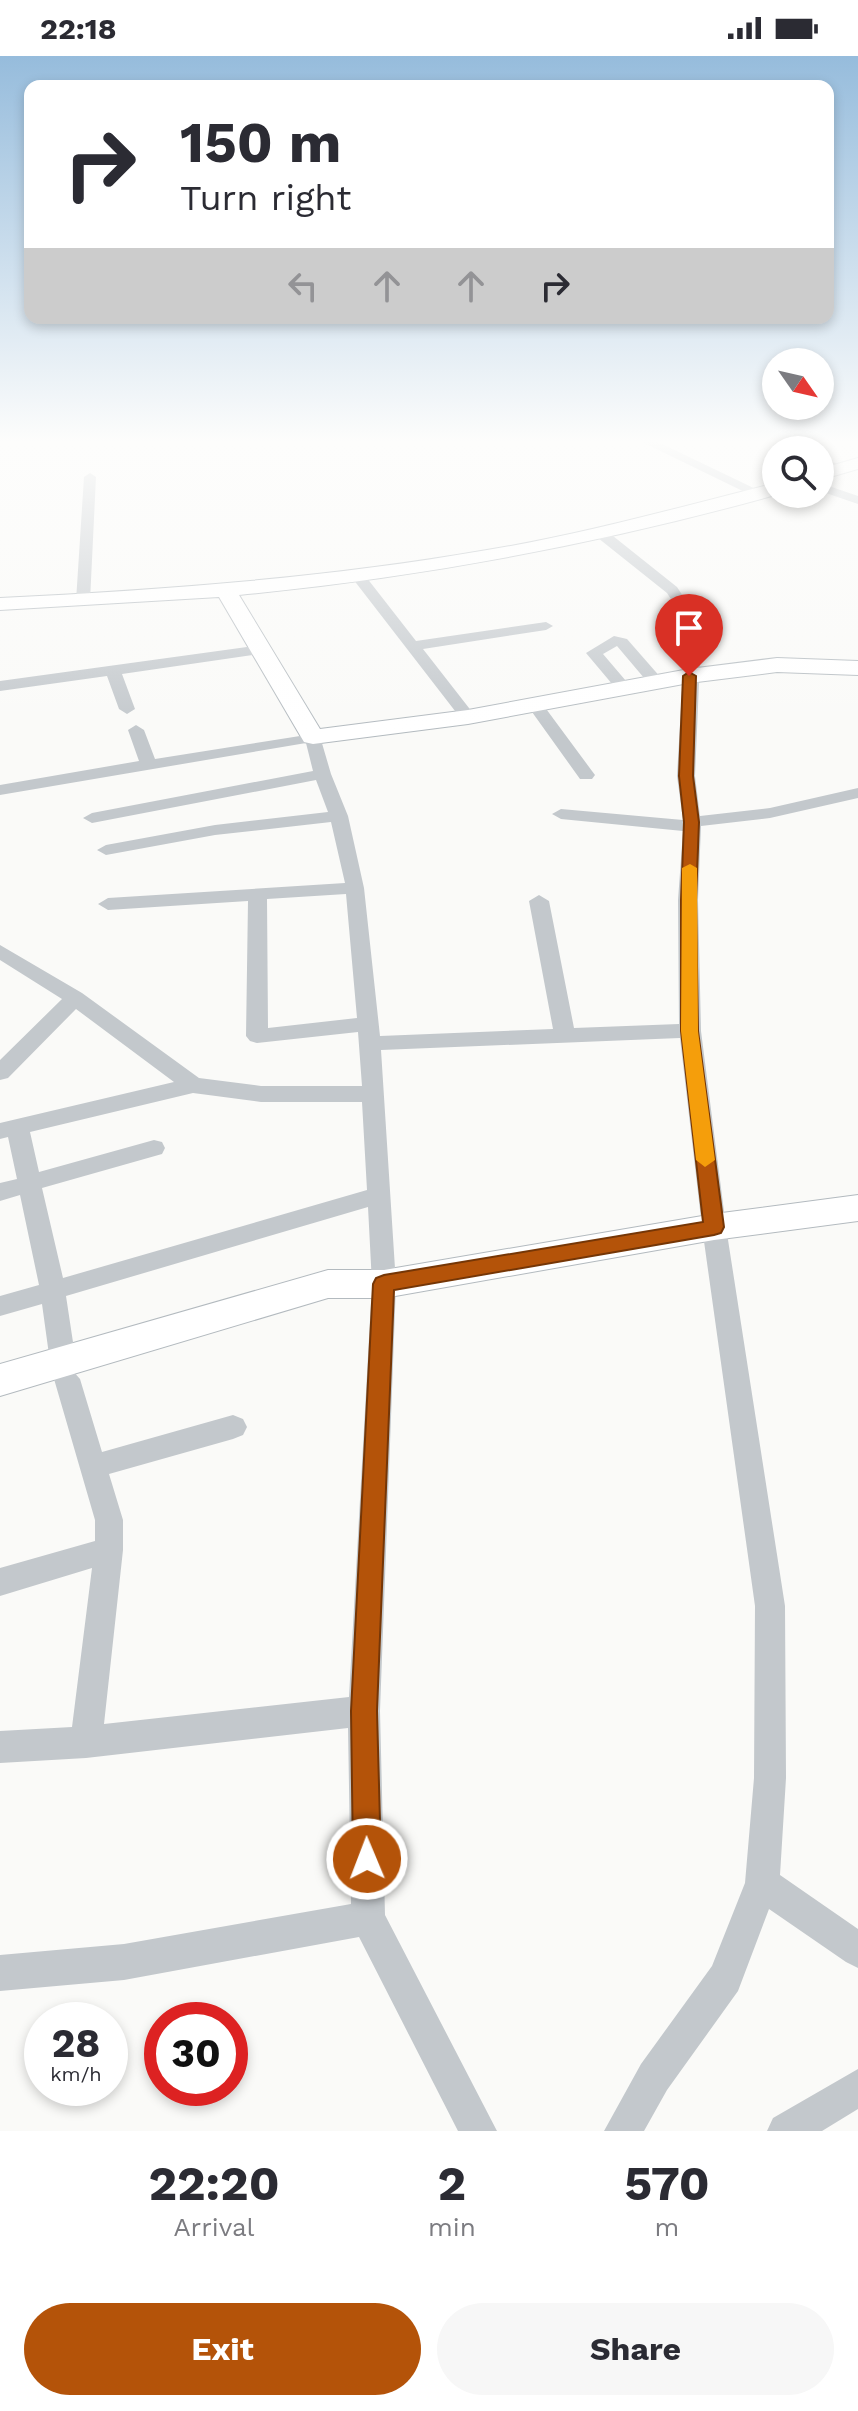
<!DOCTYPE html>
<style>
:root{--surface:#fff;--page:#f7f7f7;--text:#2b2b33;--muted:#7c7c81;--accent:#b45309}
body{margin:0;font-family:"Work Sans",sans-serif;background:var(--page);color:var(--text);height:100vh;display:flex;flex-direction:column;font-size:30px;white-space:nowrap}
*{box-sizing:border-box;margin:0}
p{font-size:26px;color:var(--muted)}
.icon{flex:none;width:44px;height:44px;fill:none;stroke:currentColor;stroke-width:2;stroke-linecap:round;stroke-linejoin:round}
.map{position:relative;height:2075px;overflow:hidden}
.panel{display:flex;flex-direction:column;background:var(--surface);flex:1}
.panel>*{flex:none}
.banner{position:absolute;left:24px;top:24px;width:810px;height:244px;border-radius:16px;box-shadow:0 4px 12px #0003;background:#fff;color:var(--text);overflow:hidden}
.needle{width:52px;rotate:124deg}
.tools{position:absolute;left:762px;top:292px;display:grid;gap:16px}
.tools a{display:grid;place-items:center;width:72px;height:72px;border-radius:50%;background:var(--surface);box-shadow:0 4px 12px #0003;font-size:40px}
.speed{position:absolute;left:24px;top:1946px;display:flex;gap:16px;font-size:40px;font-weight:700;text-align:center}
.speed>*{display:grid;place-content:center;width:104px;height:104px;border-radius:50%;background:var(--surface);box-shadow:0 4px 12px #0003;line-height:1}
.speed small{font-size:20px;font-weight:400}
.speed .limit{border:12px solid #d22;background:#fff;color:#111}
.pin{position:absolute;display:grid;place-items:center;width:68px;height:68px;color:#fff;margin:-82px -34px;border-radius:50% 50% 50% 0;rotate:-45deg;box-shadow:0 0 8px #0007}
.pin .icon{rotate:45deg}
.me{position:absolute;width:88px;margin:-44px;rotate:359deg;stroke-linejoin:round;filter:drop-shadow(0 0 6px #0008)}
.turn{display:flex;align-items:center;gap:28px;height:168px;padding:0 24px;font-size:36px}
.turn .icon{width:104px;height:104px;stroke-width:2.5}
.turn b{display:block;font-size:56px;line-height:68px}
.lanes{display:flex;align-items:center;height:76px;padding:0 24px;background:#0003;justify-content:center;gap:40px;direction:ltr}
.lanes .off{opacity:.35}
.eta{display:flex;justify-content:space-evenly;align-items:center;height:136px;text-align:center}
.eta b{font-size:48px;font-weight:700;line-height:56px}
.primary-button{display:flex;gap:16px;margin-top:auto;padding:16px 24px}
.primary-button a{flex:1;height:92px;border-radius:48px;background:var(--accent);color:#fff;font-size:32px;font-weight:700;line-height:92px;text-align:center}
.primary-button a+a{background:var(--page);color:var(--text)}
.status{display:flex;justify-content:space-between;align-items:center;height:56px;padding:0 40px;background:var(--surface);direction:ltr}
.status svg{height:22px;fill:currentColor}
.map>svg:first-child{display:block}
.lines{fill:none;stroke-linecap:round;stroke-linejoin:round}
.secondary-casing{stroke:#b3babf;stroke-width:2}
.street{fill:#c3c8cc;fill-rule:evenodd}
.secondary{fill:#fff;fill-rule:evenodd}
.route{fill:#b45309;stroke:#753606;stroke-width:2}
.slow{fill:#f59e0b}
</style>
<div class="status"><b>22:18</b><svg viewBox="0 0 49 12"><path d="M0 12V9h3v3zM5 12V6h3v6zM10 12V3h3v9zM15 12V0h3v12zM26 1h20v11H26zM47 4h2v5h-2z"/></svg></div>
<div class="map">
<svg width="858" height="2075" viewBox="0 0 858 2075">
<rect width="100%" height="100%" fill="#fafaf8"/>
<g class="lines">
<!-- secondary casing -->
<g class="secondary-casing">
<path id="secondary" d="M 858,402 L 858,413 L 820,424 L 820,413 Z
M 776,427 L 776,438 L 779,438 C 601,488 423,521 239,539 L 320,673 L 468,654 L 689,613 L 777,602 L 858,605 L 858,619 L 777,616 L 689,627 L 468,668 L 313,688 L 304,686 L 301,681 L 219,541 L 0,554 L 0,542 C 163,534 326,522 487,494 C 585,478 680,451 776,427 Z
M 858,1139 L 858,1165 L 714,1184 L 384,1242 L 328,1242 L 0,1340 L 0,1308 L 328,1214 L 384,1214 L 714,1158 Z"/>
</g>
<!-- street -->
<path class="street" d="M 642,386 L 658,386 L 766,438 L 755,441 Z
M 779,386 L 794,386 L 806,394 L 791,394 Z
M 820,400 L 841,410 L 843,413 L 837,417 L 820,409 Z
M 90,417 L 96,421 L 90,545 L 83,549 L 76,545 L 84,421 Z
M 820,427 L 858,440 L 858,448 L 820,435 Z
M 598,476 L 608,476 L 677,531 L 694,557 L 701,582 L 695,720 L 700,760 L 770,752 L 858,732 L 858,742 L 770,762 L 701,770 L 698,844 L 701,975 L 726,1171 L 785,1550 L 786,1722 L 780,1819 L 858,1873 L 858,1912 L 846,1906 L 769,1853 L 738,1935 L 667,2034 L 644,2075 L 604,2075 L 641,2008 L 712,1910 L 745,1827 L 754,1722 L 755,1550 L 702,1171 L 680,982 L 381,994 L 396,1228 L 380,1655 L 385,1859 L 497,2075 L 458,2075 L 359,1881 L 124,1924 L 0,1935 L 0,1899 L 124,1888 L 351,1848 L 348,1672 L 86,1702 L 0,1707 L 0,1675 L 72,1671 L 92,1512 L 0,1540 L 0,1512 L 95,1485 L 95,1464 L 54,1323 L 58,1315 L 50,1306 L 42,1248 L 0,1260 L 0,1240 L 39,1229 L 20,1139 L 0,1145 L 0,1127 L 17,1123 L 8,1081 L 0,1083 L 0,1067 L 174,1026 L 76,953 L 8,1022 L 0,1024 L 0,1004 L 62,943 L 0,904 L 0,889 L 82,937 L 199,1022 L 261,1030 L 362,1030 L 358,976 L 257,987 L 250,985 L 246,980 L 248,845 L 108,854 L 98,848 L 108,842 L 345,827 L 331,766 L 215,779 L 106,799 L 97,794 L 106,789 L 215,769 L 328,756 L 316,724 L 92,767 L 83,762 L 92,757 L 313,715 L 306,687 L 0,739 L 0,729 L 139,705 L 128,674 L 136,669 L 144,674 L 155,703 L 319,677 L 331,718 L 348,760 L 364,832 L 380,980 L 553,973 L 529,845 L 539,839 L 549,845 L 574,972 L 679,968 L 678,844 L 683,775 L 561,763 L 552,758 L 561,753 L 683,764 L 677,720 L 685,582 L 680,557 L 667,537 L 598,482 ZM 346,838 L 357,962 L 268,972 L 267,843 ZM 193,1037 L 261,1046 L 362,1046 L 367,1134 L 63,1222 L 42,1132 L 162,1098 L 165,1092 L 162,1086 L 154,1084 L 39,1116 L 30,1076 ZM 368,1151 L 372,1228 L 349,1641 L 104,1668 L 123,1494 L 123,1464 L 109,1418 L 233,1383 L 243,1379 L 247,1371 L 243,1363 L 233,1359 L 102,1396 L 80,1323 L 72,1314 L 76,1306 L 66,1240 Z
M 358,516 L 363,517 L 416,585 L 546,566 L 553,570 L 546,574 L 423,593 L 476,661 L 468,666 L 462,664 L 353,523 L 353,517 Z
M 614,580 L 627,583 L 662,623 L 662,629 L 650,629 L 617,590 L 603,598 L 632,632 L 630,635 L 618,635 L 586,597 Z
M 261,589 L 269,594 L 266,597 L 122,618 L 135,653 L 127,658 L 119,653 L 107,620 L 0,635 L 0,625 Z
M 535,644 L 541,646 L 592,715 L 595,719 L 592,723 L 580,723 L 527,649 Z
M 858,2013 L 858,2053 L 822,2075 L 767,2075 L 773,2062 Z"/>
<!-- secondary -->
<use href="#secondary" class="secondary"/>
</g>
<!-- sky -->
<linearGradient id="sky" x2="0" y2="1"><stop stop-color="#96bcdc"/><stop offset="0.57" stop-color="#fdfdfc"/><stop offset="1" stop-color="#fdfdfc" stop-opacity="0"/></linearGradient>
<rect width="858" height="676" fill="url(#sky)"/>
<!-- route -->
<path class="route" d="M 689,616 L 696,620 L 693,720 L 699,766 L 696,844 L 698,975 L 724,1171 L 721,1177 L 714,1179 L 394,1234 L 377,1655 L 381,1803 L 377,1812 L 367,1817 L 357,1812 L 353,1803 L 351,1655 L 373,1228 L 376,1222 L 384,1219 L 703,1166 L 681,975 L 681,844 L 684,766 L 679,720 L 683,620 Z"/>
<!-- slow -->
<path class="slow" d="M 690,808 L 697,812 L 698,975 L 715,1104 L 705,1111 L 696,1104 L 681,975 L 682,812 Z"/>
</svg>
<div class="tools">
<a><svg class="needle" viewBox="-14 -14 28 28"><path d="M0-13l5 13h-10z" fill="#e53935"/><path d="M0 13l5-13h-10z" fill="#7c7c81"/></svg></a>
<a><svg class="icon" aria-label="search" viewBox="0 0 24 24"><circle cx="10" cy="10" r="6"/><path d="M15 15l6 6"/></svg></a>
</div>
<div class="speed"><div>28<small>km/h</small></div><div class="limit">30</div></div>
<div class="pin" style="left:689px;top:620px;background:#d93025"><svg class="icon" aria-label="arrive" viewBox="0 0 24 24"><path d="M6 21V4h12l-3 4 3 4H6"/></svg></div>
<svg class="me" style="left:367px;top:1803px" viewBox="-20 -20 40 40"><circle r="17" fill="#b45309" stroke="#fff" stroke-width="3"/><path d="M0-11L8 9 0 5-8 9z" fill="#fff"/></svg>
<div class="banner">
<div class="turn"><svg class="icon" aria-label="right" viewBox="0 0 24 24"><path d="M7 20v-9h11M14 6l5 5-5 5"/></svg><div><b>150 m</b>Turn right</div></div>
<div class="lanes"><svg class="icon off" aria-label="left" viewBox="0 0 24 24"><path d="M17 20v-9H6M10 6l-5 5 5 5"/></svg><svg class="icon off" aria-label="ahead" viewBox="0 0 24 24"><path d="M12 20V5M6 11l6-6 6 6"/></svg><svg class="icon off" aria-label="ahead" viewBox="0 0 24 24"><path d="M12 20V5M6 11l6-6 6 6"/></svg><svg class="icon" aria-label="right" viewBox="0 0 24 24"><path d="M7 20v-9h11M14 6l5 5-5 5"/></svg></div>
</div>
</div>
<section class="panel">
<div class="eta">
<div><b>22:20</b><p>Arrival</p></div>
<div><b>2</b><p>min</p></div>
<div><b>570</b><p>m</p></div>
</div>
<div class="primary-button"><a>Exit</a><a>Share</a></div>
</section>
